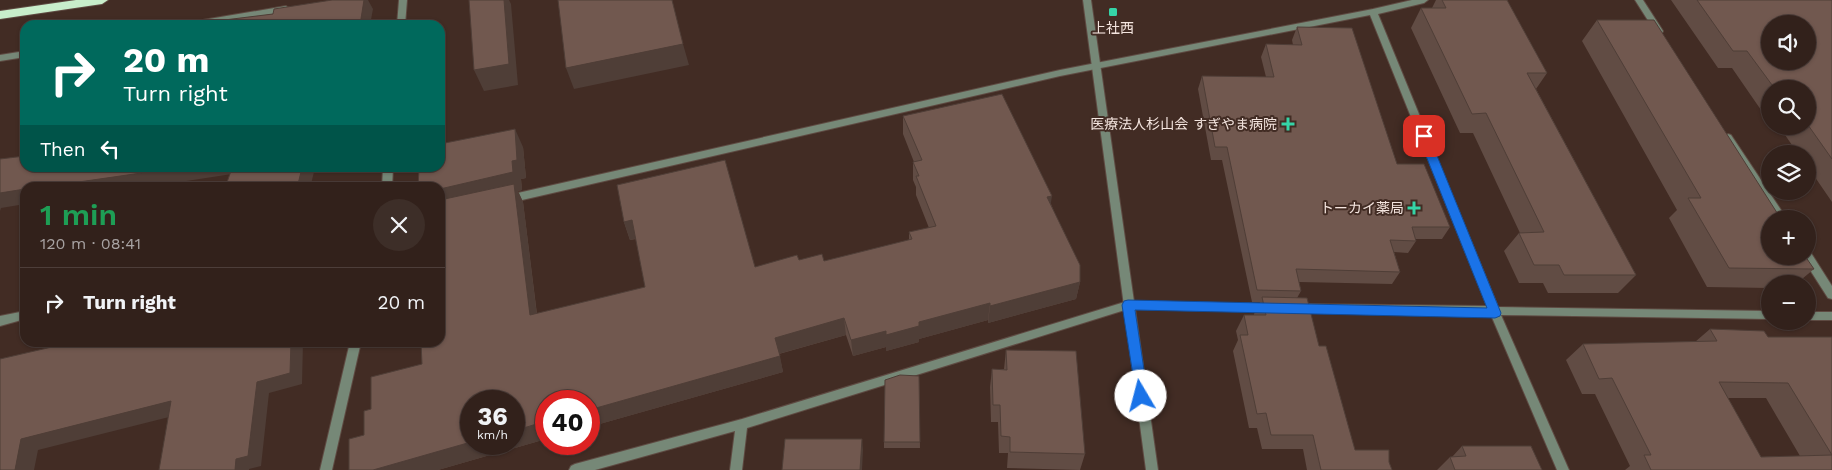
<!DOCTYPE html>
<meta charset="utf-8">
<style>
:root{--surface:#32211b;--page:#3d2e28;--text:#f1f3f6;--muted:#a8a3a3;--line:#4d3e3a}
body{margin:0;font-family:"Work Sans","Noto Sans JP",sans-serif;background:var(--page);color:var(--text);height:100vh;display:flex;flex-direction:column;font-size:19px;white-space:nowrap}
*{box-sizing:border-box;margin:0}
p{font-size:16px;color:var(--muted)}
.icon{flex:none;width:28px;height:28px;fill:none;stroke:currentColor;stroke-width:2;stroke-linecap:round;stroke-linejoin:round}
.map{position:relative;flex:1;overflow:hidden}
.details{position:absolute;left:20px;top:182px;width:425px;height:165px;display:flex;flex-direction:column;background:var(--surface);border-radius:15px;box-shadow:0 1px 4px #0004,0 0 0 1px var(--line)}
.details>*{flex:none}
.banner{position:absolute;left:20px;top:20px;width:425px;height:152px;border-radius:15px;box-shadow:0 1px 4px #0004,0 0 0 1px var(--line);background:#00695c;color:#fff;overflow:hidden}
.buttons{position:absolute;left:1761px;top:15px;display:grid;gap:10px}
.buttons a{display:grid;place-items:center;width:55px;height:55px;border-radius:50%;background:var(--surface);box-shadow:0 1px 4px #0004,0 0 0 1px var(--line);font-size:25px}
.speed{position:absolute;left:460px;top:390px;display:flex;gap:10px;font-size:25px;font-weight:700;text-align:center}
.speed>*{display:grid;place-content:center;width:65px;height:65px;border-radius:50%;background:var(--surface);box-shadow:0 1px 4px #0004,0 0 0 1px var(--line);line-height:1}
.speed small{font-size:12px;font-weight:400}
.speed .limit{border:8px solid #d22;background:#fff;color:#111}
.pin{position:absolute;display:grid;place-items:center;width:42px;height:42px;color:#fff;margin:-21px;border-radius:10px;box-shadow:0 2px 8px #0006}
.me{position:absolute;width:55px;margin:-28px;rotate:352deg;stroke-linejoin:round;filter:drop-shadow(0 0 4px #0008)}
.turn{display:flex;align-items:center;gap:18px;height:105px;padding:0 20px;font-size:22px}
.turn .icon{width:65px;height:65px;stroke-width:2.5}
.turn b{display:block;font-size:35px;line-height:42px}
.then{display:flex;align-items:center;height:48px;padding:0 20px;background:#0003;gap:10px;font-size:19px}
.round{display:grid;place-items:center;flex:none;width:52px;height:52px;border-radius:26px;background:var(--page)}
.head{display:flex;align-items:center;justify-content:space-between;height:85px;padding:0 20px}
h1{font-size:30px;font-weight:600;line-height:38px;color:#1e9e55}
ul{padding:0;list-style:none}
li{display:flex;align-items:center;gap:15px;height:70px;padding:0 20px;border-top:1px solid var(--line)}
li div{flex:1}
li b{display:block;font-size:19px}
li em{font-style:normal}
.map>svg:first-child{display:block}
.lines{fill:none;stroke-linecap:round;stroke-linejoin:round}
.minor-casing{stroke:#5e4a42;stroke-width:2}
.tertiary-casing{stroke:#5e4a42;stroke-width:2}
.trunk-casing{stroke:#5e4a42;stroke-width:2}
.minor{fill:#768877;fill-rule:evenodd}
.tertiary{fill:#768877;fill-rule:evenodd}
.trunk{fill:#c8eecb;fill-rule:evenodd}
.wall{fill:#614c44;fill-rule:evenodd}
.shaded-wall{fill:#4f3e37}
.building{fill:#71584f;stroke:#4f3e37;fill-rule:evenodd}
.route{fill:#1a73e8;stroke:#114b97}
.poi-dot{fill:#35d4a7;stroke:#422c24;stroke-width:2}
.labels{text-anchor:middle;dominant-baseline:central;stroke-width:4;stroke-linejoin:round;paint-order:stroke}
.poi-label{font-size:14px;fill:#f4e5df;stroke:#422c24;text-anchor:end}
</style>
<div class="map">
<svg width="1832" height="470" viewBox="0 0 1832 470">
<rect width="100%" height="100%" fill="#422c24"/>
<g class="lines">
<!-- minor casing -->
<g class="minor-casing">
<path id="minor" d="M 399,0 L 407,0 L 405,25 L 397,25 Z
M 1412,0 L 1428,0 L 1424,3 L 1378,14 L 1498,307 L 1770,311 L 1770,319 L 1501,315 L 1569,470 L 1557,470 L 1491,315 L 1296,312 L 1292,311 L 1291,308 L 1292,305 L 1296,304 L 1487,306 L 1370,15 L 1060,76 L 509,203 L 504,199 L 509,195 L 1060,70 L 1373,9 Z
M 1635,0 L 1643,0 L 1663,31 L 1662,33 L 1656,33 Z
M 1728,134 L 1731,135 L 1787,219 L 1777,219 L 1725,139 L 1723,137 Z
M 383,168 L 393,168 L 392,188 L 382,188 Z
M 1808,252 L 1811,253 L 1832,286 L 1832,299 L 1828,298 L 1803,259 L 1802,256 L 1808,256 Z
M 1128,301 L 1269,304 L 1273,305 L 1274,308 L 1273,311 L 1269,312 L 1128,309 L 747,428 L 742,470 L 730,470 L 735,431 L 595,470 L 569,470 L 571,466 L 575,464 L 742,419 Z
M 25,311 L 25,319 L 0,326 L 0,316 Z
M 1808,312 L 1832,312 L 1832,320 L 1808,320 Z
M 350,342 L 361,342 L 332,470 L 320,470 Z"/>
</g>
<!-- tertiary casing -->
<g class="tertiary-casing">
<path id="tertiary" d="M 1083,0 L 1091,0 L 1158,470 L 1146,470 Z
M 286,6 L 290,9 L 289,11 L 208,25 L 187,25 L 191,22 Z
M 25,51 L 25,57 L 0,61 L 0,55 Z"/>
</g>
<!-- trunk casing -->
<g class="trunk-casing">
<path id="trunk" d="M 76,0 L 108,0 L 102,4 L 0,19 L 0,11 Z"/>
</g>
<!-- minor -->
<use href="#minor" class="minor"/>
<!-- tertiary -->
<use href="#tertiary" class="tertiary"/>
<!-- trunk -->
<use href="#trunk" class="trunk"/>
</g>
<!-- wall -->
<path class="wall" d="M 1436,0 L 1507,0 L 1547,73 L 1536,89 L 1636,275 L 1618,293 L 1548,293 L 1543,283 L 1519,283 L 1504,251 L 1519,233 L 1520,233 L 1473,133 L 1460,133 L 1411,28 L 1421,8 L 1432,8 Z
M 1671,0 L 1832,0 L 1832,202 L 1808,167 L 1808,154 L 1798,154 L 1779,126 L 1808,126 L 1808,89 L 1770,89 L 1770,123 L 1732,68 L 1718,68 Z
M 1597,20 L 1814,269 L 1796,284 L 1770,284 L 1770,288 L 1707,287 L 1669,218 L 1677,210 L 1582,41 Z
M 1297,27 L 1397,164 L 1450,227 L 1442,239 L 1416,239 L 1416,241 L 1408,253 L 1394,252 L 1400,272 L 1392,284 L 1299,282 L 1301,291 L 1297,298 L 1319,346 L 1355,450 L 1389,462 L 1392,470 L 1307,470 L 1303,449 L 1262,449 L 1257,428 L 1249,428 L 1233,351 L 1238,340 L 1236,331 L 1244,315 L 1254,315 L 1254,314 L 1260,302 L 1252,302 L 1222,160 L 1211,160 L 1198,89 L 1202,76 L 1266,77 L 1261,57 L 1266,44 L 1293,45 L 1292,40 Z
M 903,116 L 1051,204 L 1080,282 L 1076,299 L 988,323 L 988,320 L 919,339 L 919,342 L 886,351 L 886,347 L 853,356 L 846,335 L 779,354 L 783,372 L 589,427 L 589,401 L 546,401 L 546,439 L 438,470 L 349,470 L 364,435 L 371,409 L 422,364 L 523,147 L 526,178 L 521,179 L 522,190 L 518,191 L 523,202 L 537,314 L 645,287 L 636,239 L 630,240 L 624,222 L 755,267 L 799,260 L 824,261 L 909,240 L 909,232 L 929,228 L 916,195 L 916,187 L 913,180 L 913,162 L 914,162 L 903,134 Z
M 1710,329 L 1768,337 L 1832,337 L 1832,470 L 1625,470 L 1630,466 L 1595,394 L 1582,394 L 1566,360 L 1583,344 L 1695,342 ZM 1728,398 L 1766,398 L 1800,456 L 1761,457 Z
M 1006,350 L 1085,454 L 1080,470 L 1007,468 L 1008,453 L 999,453 L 998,422 L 991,422 L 990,387 L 992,369 L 1004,369 Z
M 919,376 L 920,448 L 884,448 L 884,442 Z
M 1462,446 L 1542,470 L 1437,470 L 1450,457 L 1452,457 Z"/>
<!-- shaded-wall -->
<path class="shaded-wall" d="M 364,0 L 368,0 L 373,9 L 370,25 L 360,25 Z
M 504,0 L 509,0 L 511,4 L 518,85 L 484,91 L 474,70 Z
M 683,44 L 689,65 L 574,89 L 566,68 Z
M 515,129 L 523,147 L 526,178 L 521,179 L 522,190 L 518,191 L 523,202 L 539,332 L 440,209 L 440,189 L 512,161 Z
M 176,168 L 241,168 L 245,172 L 141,188 L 37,188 Z
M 302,168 L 315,168 L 310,188 L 297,188 Z
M 25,189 L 25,204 L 1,208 L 0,211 L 0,193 Z
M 1052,196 L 1049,214 L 1047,197 Z
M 632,220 L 638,238 L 630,240 L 624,222 Z
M 1080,282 L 1076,299 L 988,323 L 990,306 Z
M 990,303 L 988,320 L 919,339 L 919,342 L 886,351 L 886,347 L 853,356 L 851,340 Z
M 844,318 L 846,335 L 778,354 L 775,338 Z
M 291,342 L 303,342 L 302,384 L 269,393 L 261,466 L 249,469 L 249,470 L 235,470 L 236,459 L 257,382 Z
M 780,356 L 783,372 L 589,427 L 589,410 Z
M 171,401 L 185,413 L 38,450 L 34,470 L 15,470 L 21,439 Z
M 546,421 L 546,439 L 438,470 L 373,470 L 471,442 L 471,444 L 514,444 L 514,431 Z
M 862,439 L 863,450 L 862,470 L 860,470 Z"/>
<!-- building -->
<path class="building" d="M 332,0 L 364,0 L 360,25 L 184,25 L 273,14 L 274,9 Z
M 469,0 L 504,0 L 509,64 L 474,70 Z
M 558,0 L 672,0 L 683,44 L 566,68 Z
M 1442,0 L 1507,0 L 1547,73 L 1527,73 L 1636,275 L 1564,275 L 1559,265 L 1534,265 L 1519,233 L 1544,232 L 1486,113 L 1472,114 L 1421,8 L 1446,8 Z
M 1697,0 L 1832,0 L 1832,159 L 1808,125 L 1808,89 L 1775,89 L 1747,51 L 1733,51 ZM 1770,24 L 1808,24 L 1808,61 L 1770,61 Z
M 1597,20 L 1654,20 L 1781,219 L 1770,219 L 1770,256 L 1805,256 L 1814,269 L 1729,268 L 1688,198 L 1701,198 Z
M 1297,27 L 1352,28 L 1397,164 L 1424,164 L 1450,227 L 1412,227 L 1416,241 L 1390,240 L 1400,272 L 1296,269 L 1301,291 L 1257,290 L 1227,147 L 1215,147 L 1202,76 L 1274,77 L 1266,44 L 1302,45 Z
M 1002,94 L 1052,196 L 1047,197 L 1080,265 L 1080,282 L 990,306 L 990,303 L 919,322 L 919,326 L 886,335 L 886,331 L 851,340 L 844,318 L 775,338 L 780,356 L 589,410 L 589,401 L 546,401 L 546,421 L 514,431 L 514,401 L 471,401 L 471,442 L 373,470 L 349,470 L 349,439 L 364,435 L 364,411 L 371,409 L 371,377 L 422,364 L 421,342 L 440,342 L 440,200 L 514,184 L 530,315 L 645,287 L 632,220 L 624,222 L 617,185 L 725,160 L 755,267 L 797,255 L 799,260 L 822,254 L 824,261 L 912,239 L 909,232 L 936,226 L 916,176 L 919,176 L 913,162 L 922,160 L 903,116 Z
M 515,129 L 517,160 L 512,161 L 513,172 L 440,189 L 440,188 L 418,188 L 419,168 L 440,168 L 440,144 Z
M 25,156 L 25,168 L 176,168 L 37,188 L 25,188 L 25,189 L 0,193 L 0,159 Z
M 232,168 L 302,168 L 297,188 L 225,188 Z
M 1262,297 L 1307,298 L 1319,346 L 1326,346 L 1355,450 L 1389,450 L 1389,462 L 1392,470 L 1321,470 L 1313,435 L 1271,435 L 1266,413 L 1257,414 L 1240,335 L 1248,335 L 1244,315 L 1266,315 Z
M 1710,329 L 1764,331 L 1768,337 L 1832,337 L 1832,470 L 1651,470 L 1644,455 L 1651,455 L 1612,378 L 1599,379 L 1583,344 L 1717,341 ZM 1719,382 L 1788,383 L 1832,455 L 1761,457 Z
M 56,342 L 291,342 L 290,373 L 257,382 L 248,456 L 236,459 L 235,470 L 159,470 L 171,401 L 21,439 L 15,470 L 0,470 L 0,359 L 56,346 Z
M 1006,350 L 1076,351 L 1085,454 L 1010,452 L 1010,437 L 1001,436 L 1000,405 L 993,405 L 992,369 L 1007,370 Z
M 900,375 L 919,376 L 920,442 L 884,442 L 885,380 Z
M 785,439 L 862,439 L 860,470 L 782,470 Z
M 1462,446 L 1531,446 L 1542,470 L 1455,470 L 1450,457 L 1466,456 Z"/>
<!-- route -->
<path class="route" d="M 1424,132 L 1429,136 L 1501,313 L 1500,316 L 1495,318 L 1135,310 L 1148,396 L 1146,401 L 1141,402 L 1137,401 L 1122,305 L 1124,301 L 1128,300 L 1487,308 L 1418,136 Z"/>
<!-- markers -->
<g class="poi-dot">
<rect x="1108" y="7" width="10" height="10" rx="2.5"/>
<path d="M1285.5 116.5h5v5h5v5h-5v5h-5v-5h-5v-5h5z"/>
<path d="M1411.5 200.5h5v5h5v5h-5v5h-5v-5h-5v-5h5z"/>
</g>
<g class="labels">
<!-- poi labels -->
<g class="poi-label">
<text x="1113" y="28" text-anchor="middle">上社西</text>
<text x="1277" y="124">医療法人杉山会 すぎやま病院</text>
<text x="1404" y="208">トーカイ薬局</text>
</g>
</g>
</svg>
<div class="buttons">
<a><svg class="icon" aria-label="sound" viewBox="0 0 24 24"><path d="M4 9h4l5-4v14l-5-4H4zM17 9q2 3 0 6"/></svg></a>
<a><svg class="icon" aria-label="search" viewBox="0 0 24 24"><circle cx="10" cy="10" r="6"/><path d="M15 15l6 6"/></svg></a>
<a><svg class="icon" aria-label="layers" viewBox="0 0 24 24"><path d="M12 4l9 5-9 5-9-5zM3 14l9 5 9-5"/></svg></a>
<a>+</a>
<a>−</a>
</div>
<div class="speed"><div>36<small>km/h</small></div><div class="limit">40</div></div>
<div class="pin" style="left:1424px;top:136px;background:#d93025"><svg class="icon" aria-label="arrive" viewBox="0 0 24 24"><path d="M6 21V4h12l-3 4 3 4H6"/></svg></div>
<svg class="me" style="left:1141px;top:396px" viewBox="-20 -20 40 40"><circle r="19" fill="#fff"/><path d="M0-13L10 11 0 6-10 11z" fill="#1a73e8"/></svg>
<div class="banner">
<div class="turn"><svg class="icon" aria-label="right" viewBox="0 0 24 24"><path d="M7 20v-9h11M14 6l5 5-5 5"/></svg><div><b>20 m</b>Turn right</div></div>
<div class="then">Then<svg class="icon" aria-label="left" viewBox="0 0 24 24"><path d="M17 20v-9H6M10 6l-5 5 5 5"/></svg></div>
</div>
<section class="details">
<div class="head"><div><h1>1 min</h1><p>120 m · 08:41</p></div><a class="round"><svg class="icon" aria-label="close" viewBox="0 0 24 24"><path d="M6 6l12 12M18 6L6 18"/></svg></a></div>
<ul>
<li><svg class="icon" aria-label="right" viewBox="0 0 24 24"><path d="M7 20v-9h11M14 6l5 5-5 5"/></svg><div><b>Turn right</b></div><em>20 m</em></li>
</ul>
</section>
</div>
